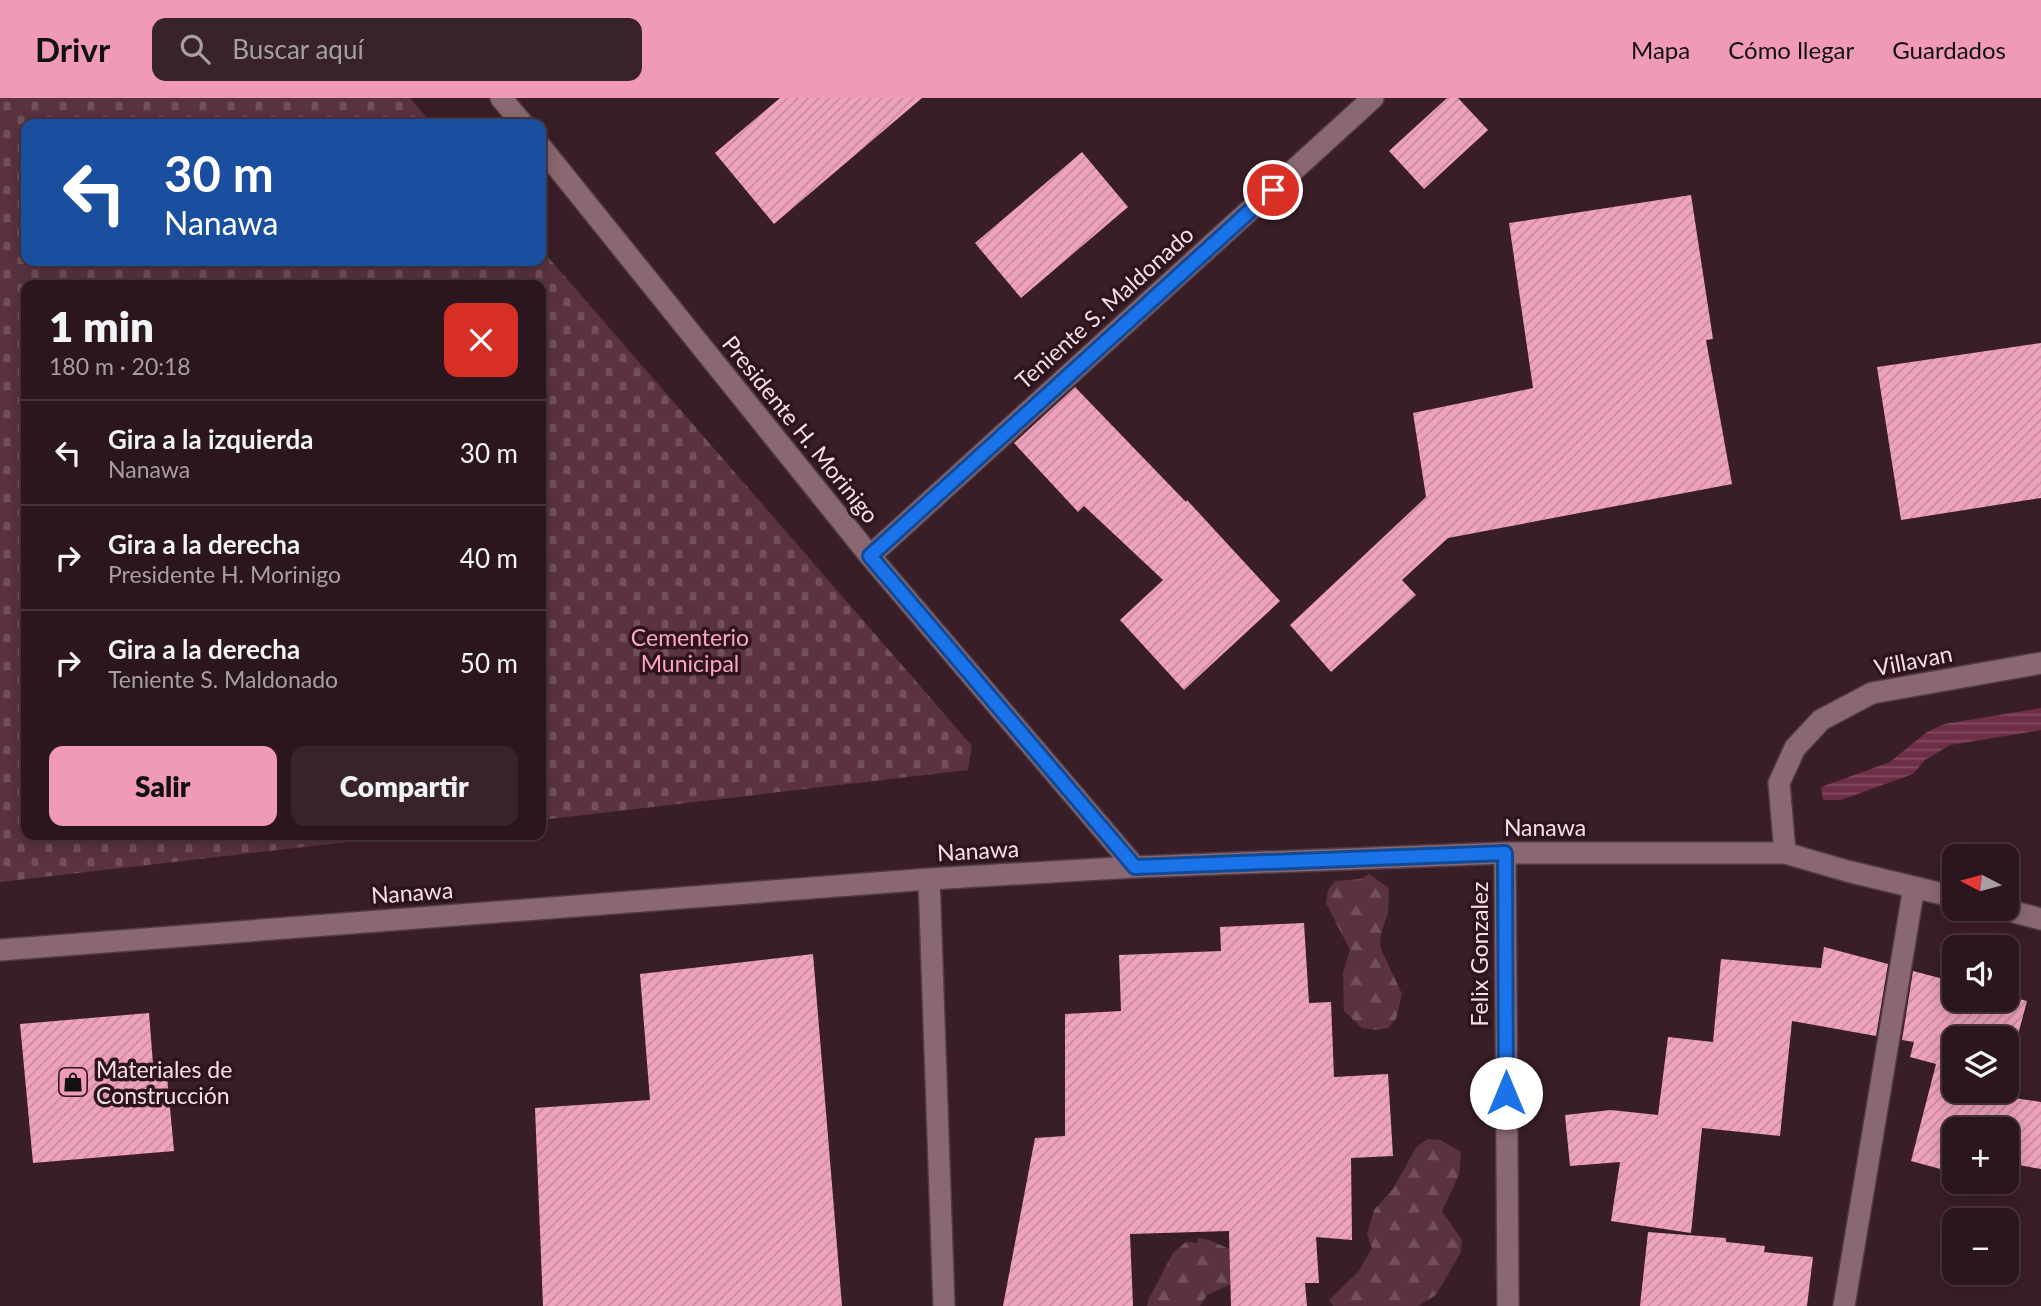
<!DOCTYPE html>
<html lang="es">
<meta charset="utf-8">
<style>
:root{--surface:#2c161d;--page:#38232a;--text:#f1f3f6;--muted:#a69fa4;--line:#48353b;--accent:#f09ab7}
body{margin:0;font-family:Lato,sans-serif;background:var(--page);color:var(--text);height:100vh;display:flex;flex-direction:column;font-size:26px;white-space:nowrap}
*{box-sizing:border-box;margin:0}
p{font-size:23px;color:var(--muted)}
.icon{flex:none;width:38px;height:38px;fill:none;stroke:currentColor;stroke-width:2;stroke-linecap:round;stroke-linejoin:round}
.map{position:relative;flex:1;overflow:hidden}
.sheet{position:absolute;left:21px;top:182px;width:525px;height:560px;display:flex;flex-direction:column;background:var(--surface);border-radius:14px;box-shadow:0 4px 18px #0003,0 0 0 2px var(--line)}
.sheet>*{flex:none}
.hud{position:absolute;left:21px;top:21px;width:525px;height:147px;border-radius:14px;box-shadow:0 4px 18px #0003,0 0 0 2px var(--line);background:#1a4fa0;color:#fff;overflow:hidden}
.needle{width:46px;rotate:276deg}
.fabs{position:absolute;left:1942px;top:746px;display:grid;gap:14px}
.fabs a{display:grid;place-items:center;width:77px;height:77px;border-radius:14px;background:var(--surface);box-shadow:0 4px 18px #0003,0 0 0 2px var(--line);font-size:35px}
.pin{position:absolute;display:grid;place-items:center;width:60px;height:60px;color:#fff;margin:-30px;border:4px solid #fff;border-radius:50%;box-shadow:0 2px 7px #0007}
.me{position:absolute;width:77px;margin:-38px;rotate:0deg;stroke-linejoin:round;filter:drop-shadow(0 0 5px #0008)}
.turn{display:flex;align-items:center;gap:24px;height:147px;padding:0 28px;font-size:32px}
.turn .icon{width:91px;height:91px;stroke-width:2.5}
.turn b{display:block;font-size:49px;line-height:60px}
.round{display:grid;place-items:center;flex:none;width:74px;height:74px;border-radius:14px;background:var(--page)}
.summary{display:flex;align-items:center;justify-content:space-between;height:119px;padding:0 28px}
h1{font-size:42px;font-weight:800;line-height:52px}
.cta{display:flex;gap:14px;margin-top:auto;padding:14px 28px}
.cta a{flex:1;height:80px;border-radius:14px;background:var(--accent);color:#111;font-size:28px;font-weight:800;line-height:80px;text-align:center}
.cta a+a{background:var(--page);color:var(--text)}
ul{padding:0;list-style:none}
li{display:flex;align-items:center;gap:21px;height:105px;padding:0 28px;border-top:2px solid var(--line)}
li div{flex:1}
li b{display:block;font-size:26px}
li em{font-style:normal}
header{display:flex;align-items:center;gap:42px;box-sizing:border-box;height:98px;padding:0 35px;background:var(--accent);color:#111}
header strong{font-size:33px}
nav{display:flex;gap:38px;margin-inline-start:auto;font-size:24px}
.search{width:490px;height:63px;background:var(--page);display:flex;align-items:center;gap:18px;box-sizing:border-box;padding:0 24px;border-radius:14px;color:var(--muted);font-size:26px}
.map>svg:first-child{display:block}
.forest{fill:url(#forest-firs)}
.cemetery{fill:url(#cemetery-stones)}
.water{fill:url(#water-rules)}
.building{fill:url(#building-hatch)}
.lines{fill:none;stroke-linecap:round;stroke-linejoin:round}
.minor-casing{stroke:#523b43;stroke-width:24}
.minor{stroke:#8a6872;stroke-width:21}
.route-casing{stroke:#114b97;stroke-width:18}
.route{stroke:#1a73e8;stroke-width:12}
.labels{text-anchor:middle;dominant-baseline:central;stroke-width:7;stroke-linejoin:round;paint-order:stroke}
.street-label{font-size:23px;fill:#f4e0e6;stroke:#2f141e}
.park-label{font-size:23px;fill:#f9a7c2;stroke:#2f141e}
.poi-label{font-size:23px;fill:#f4e0e6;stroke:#2f141e;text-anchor:start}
</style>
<header>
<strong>Drivr</strong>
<div class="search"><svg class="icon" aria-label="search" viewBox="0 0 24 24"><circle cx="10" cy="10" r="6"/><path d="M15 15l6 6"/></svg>Buscar aquí</div>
<nav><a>Mapa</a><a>Cómo llegar</a><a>Guardados</a></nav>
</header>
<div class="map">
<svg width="2041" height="1208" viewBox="0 0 2041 1208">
<defs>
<pattern id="forest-firs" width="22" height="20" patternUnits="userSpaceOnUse" patternTransform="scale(1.75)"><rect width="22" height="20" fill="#5a3240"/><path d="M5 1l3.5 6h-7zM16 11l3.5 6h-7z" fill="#724f5c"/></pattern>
<pattern id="cemetery-stones" width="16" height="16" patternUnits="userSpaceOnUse" patternTransform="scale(1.75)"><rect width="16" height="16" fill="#5a3240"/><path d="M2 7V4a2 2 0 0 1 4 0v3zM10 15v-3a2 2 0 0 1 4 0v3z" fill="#724f5c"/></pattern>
<pattern id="water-rules" width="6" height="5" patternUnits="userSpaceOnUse" patternTransform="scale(1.75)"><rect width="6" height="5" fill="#6f2e47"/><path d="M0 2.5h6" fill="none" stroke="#844c62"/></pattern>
<pattern id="building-hatch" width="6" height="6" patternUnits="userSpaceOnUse" patternTransform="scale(1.75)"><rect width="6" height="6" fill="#efa2bc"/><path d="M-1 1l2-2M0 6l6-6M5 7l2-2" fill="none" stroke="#c68a9e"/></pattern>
</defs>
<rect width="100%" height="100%" fill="#3a1e27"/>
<!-- forest -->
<path class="forest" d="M 1369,776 L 1389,790 L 1388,815 L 1380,839 L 1381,851 L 1402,896 L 1396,921 L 1388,930 L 1377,932 L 1362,930 L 1344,913 L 1343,874 L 1350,852 L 1326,805 L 1328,792 L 1335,783 L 1361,781 Z
M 1428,1041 L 1440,1042 L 1461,1054 L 1459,1077 L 1442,1113 L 1462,1142 L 1461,1154 L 1436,1197 L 1418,1208 L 1333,1208 L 1329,1202 L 1358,1174 L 1372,1150 L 1367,1136 L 1374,1112 L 1393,1091 L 1417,1048 Z
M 1198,1140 L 1209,1142 L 1234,1153 L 1231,1186 L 1207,1197 L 1200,1208 L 1147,1208 L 1148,1202 L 1173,1155 L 1186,1144 L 1198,1145 Z"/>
<!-- cemetery -->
<path class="cemetery" d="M 0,0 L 410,0 L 432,26 L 26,26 L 26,163 L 541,163 L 541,151 L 972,648 L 968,672 L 541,722 L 541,187 L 26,187 L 26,737 L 409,737 L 0,784 Z"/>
<!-- water -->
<path class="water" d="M 2041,610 L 2041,632 L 1950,647 L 1925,662 L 1913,676 L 1841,702 L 1823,702 L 1821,689 L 1890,664 L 1927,634 L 1944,626 Z"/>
<!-- building -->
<path class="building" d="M 780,0 L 922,0 L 774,126 L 715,55 Z
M 1447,0 L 1458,0 L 1488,32 L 1424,91 L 1389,53 Z
M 1082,54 L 1128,109 L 1021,200 L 975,145 Z
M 1691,97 L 1713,241 L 1706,242 L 1732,386 L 1448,440 L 1402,482 L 1416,497 L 1331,574 L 1290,527 L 1426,399 L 1413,315 L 1533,290 L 1509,125 Z
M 2041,245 L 2041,400 L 1901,422 L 1877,269 Z
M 1075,289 L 1186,404 L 1187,402 L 1280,503 L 1184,592 L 1120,522 L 1163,482 L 1084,408 L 1078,414 L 1014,345 Z
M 1304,825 L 1309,905 L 1331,904 L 1334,979 L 1388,976 L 1393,1058 L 1351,1060 L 1352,1142 L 1316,1139 L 1319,1185 L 1305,1185 L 1307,1208 L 1231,1208 L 1229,1133 L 1130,1136 L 1133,1208 L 1003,1208 L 1035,1040 L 1065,1038 L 1065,916 L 1121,913 L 1119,857 L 1221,853 L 1220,829 Z
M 1824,849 L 1888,866 L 1876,938 L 1792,923 L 1780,1038 L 1702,1030 L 1691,1135 L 1611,1123 L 1620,1064 L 1570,1068 L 1565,1017 L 1611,1012 L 1658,1017 L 1668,939 L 1713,944 L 1721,861 L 1821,870 Z
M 813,856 L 842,1208 L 543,1208 L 535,1010 L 650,1002 L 640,876 Z
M 1913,873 L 1955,884 L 1955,901 L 2007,901 L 2007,898 L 2027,903 L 2007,978 L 2007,940 L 1955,940 L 1955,992 L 2003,992 L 2002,998 L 2041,1004 L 2041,1071 L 2007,1065 L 2007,1031 L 1955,1031 L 1955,1075 L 1911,1063 L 1936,966 L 1910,959 L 1914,944 L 1902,942 Z
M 149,915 L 154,979 L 167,978 L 174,1053 L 33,1065 L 20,926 Z
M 1648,1134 L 1726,1140 L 1726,1144 L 1765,1148 L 1764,1154 L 1813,1159 L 1807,1208 L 1640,1208 Z"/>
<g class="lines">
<!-- minor casing -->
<g class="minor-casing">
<path id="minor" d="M 501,0 L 523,26
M 541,49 L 870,458 L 1135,769
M 870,458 L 1373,0
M 1505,755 L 1508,1208
M 1785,755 L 1779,685 L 1795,650 L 1821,622 L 1872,595 L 2041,565
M 929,781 L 944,1208
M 1998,810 L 2041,821
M 0,852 L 929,781 L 1135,769 L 1505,755 L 1785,755 L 1847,773 L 1955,799
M 1844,1208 L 1914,789"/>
</g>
<!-- minor -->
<use href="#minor" class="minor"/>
</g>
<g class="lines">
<!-- route casing -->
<g class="route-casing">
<path id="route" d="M 1273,92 L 870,458 L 1135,769 L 1505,755 L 1506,995"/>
</g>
<!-- route -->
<use href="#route" class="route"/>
</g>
<!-- icons -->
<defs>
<g id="shop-square" transform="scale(1.575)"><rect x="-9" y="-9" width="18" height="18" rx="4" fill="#f09ab7" stroke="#2f141e"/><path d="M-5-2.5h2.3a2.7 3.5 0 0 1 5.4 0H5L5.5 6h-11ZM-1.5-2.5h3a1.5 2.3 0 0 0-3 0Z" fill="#111"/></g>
</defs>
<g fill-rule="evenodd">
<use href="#shop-square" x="73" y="984"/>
</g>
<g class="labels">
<!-- street labels -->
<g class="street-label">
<text transform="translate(1104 209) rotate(-42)">Teniente S. Maldonado</text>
<text transform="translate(801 331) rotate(51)">Presidente H. Morinigo</text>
<text transform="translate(1913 562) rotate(-11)">Villavan</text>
<text x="1545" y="729">Nanawa</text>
<text transform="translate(978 752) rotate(-3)">Nanawa</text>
<text transform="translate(412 794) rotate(-4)">Nanawa</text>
<text transform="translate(1479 856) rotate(-90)">Felix Gonzalez</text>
</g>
<!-- park labels -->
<g class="park-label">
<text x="690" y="539">Cementerio<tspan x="690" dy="26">Municipal</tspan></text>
</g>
<!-- poi labels -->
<g class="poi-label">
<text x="96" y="971">Materiales de<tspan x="96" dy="26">Construcción</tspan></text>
</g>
</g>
</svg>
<div class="fabs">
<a><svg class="needle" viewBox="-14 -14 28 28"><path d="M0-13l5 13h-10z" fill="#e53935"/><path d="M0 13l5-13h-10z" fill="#a69fa4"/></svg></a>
<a><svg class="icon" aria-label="sound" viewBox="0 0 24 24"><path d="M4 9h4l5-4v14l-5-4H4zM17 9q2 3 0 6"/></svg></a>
<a><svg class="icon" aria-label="layers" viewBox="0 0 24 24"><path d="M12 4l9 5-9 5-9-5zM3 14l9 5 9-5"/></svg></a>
<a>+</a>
<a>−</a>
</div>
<div class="pin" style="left:1273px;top:92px;background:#d93025"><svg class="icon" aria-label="arrive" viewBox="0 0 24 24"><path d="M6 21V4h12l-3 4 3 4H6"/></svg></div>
<svg class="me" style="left:1506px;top:995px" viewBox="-20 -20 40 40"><circle r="19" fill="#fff"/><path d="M0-13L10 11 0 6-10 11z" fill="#1a73e8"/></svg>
<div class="hud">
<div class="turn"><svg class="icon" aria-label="left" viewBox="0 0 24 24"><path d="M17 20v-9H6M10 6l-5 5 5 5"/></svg><div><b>30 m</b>Nanawa</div></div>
</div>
<section class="sheet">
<div class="summary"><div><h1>1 min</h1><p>180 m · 20:18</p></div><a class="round" style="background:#d93025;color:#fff"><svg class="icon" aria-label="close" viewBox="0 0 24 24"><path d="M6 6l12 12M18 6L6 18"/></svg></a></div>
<ul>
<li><svg class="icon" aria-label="left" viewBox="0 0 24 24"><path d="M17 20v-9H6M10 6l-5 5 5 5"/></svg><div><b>Gira a la izquierda</b><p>Nanawa</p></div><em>30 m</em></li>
<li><svg class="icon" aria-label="right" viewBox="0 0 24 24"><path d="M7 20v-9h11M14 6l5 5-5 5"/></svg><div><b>Gira a la derecha</b><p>Presidente H. Morinigo</p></div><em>40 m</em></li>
<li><svg class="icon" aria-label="right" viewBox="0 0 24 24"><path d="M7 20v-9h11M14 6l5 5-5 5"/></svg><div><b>Gira a la derecha</b><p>Teniente S. Maldonado</p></div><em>50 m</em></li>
</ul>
<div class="cta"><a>Salir</a><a>Compartir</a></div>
</section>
</div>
